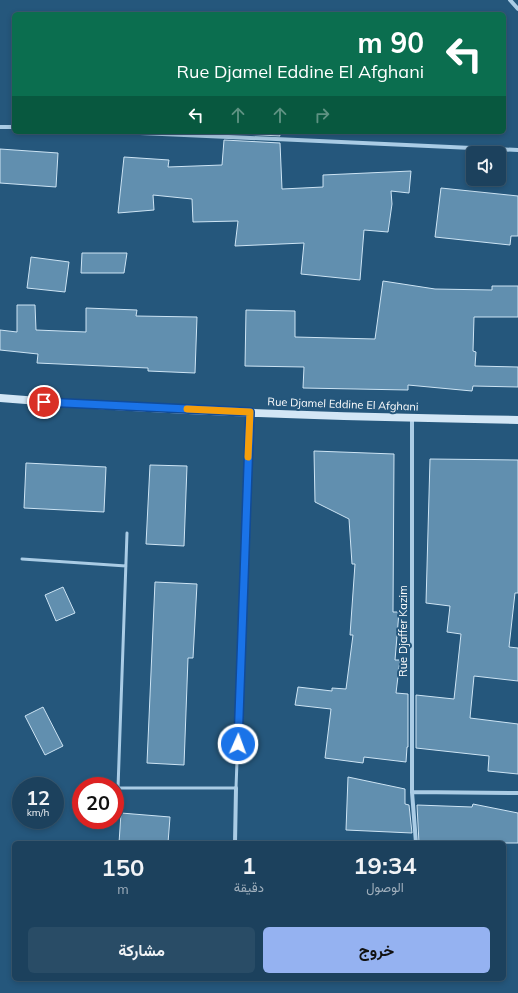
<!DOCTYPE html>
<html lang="ar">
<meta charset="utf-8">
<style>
:root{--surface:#1c415d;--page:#294c66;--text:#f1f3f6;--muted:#a0afbc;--line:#3a5a72;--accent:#95b2f1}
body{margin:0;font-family:Mulish,Vazirmatn,sans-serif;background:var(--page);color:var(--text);direction:rtl;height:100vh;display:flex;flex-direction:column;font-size:15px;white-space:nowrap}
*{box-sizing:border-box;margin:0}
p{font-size:13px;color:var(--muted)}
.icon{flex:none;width:22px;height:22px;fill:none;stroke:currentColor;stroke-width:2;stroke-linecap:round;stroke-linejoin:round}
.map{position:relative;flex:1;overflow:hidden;direction:ltr}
.drawer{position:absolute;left:12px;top:841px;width:494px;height:140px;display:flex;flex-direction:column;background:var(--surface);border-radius:6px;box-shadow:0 2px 6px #0003,0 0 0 1px var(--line);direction:rtl}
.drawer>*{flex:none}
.top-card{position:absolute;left:12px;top:12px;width:494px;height:122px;border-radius:6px;box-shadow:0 2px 6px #0003,0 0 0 1px var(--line);direction:rtl;background:#0b6e4f;color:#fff;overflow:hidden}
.fabs{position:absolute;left:466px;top:146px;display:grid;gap:8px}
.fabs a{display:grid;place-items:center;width:40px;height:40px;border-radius:6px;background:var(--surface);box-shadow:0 2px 6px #0003,0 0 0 1px var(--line);font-size:20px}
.speed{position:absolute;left:12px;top:777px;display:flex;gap:8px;font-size:20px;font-weight:700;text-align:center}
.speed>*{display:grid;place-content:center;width:52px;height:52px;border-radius:50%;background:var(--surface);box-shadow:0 2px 6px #0003,0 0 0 1px var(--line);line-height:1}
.speed small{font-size:10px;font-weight:400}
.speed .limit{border:6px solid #d22;background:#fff;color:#111}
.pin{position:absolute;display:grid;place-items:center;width:34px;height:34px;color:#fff;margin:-17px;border:2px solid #fff;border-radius:50%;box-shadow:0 1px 4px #0007}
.me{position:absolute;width:44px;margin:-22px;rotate:2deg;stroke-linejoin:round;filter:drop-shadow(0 0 3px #0008)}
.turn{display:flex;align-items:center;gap:14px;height:84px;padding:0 16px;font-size:18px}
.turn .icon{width:52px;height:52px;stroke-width:2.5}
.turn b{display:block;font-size:28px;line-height:34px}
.lanes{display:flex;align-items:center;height:38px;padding:0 16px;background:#0003;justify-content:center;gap:20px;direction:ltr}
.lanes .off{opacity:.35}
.eta{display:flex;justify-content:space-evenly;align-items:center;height:68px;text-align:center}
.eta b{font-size:24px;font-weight:700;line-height:28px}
.action{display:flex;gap:8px;margin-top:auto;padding:8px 16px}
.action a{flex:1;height:46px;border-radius:6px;background:var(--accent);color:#111;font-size:16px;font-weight:700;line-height:46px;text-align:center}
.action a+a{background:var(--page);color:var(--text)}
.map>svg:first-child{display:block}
.building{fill:#618faf;stroke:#cde4f4}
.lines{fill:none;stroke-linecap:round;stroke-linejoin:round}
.service{stroke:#aacce5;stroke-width:3}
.minor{stroke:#aacce5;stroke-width:4}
.secondary{stroke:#d3e6f5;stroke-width:8}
.route-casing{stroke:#114b97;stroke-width:10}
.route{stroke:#1a73e8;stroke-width:7}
.slow{stroke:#f59e0b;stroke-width:7}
.labels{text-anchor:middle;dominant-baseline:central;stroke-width:4;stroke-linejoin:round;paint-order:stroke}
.street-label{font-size:11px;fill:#fff;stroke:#25577c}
</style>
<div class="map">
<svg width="518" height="993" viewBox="0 0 518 993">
<rect width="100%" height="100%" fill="#25577c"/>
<!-- building -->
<path class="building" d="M 224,132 L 279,132 L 280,136 L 224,133 Z
M 224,140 L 280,143 L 282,189 L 323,187 L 323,175 L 411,171 L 409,193 L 391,191 L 392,204 L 388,232 L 364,230 L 360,280 L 301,274 L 304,243 L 235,246 L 238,221 L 193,222 L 192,199 L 153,195 L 154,210 L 118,213 L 124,157 L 169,160 L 168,167 L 222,165 Z
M 0,149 L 58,153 L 56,187 L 0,183 Z
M 441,188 L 518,196 L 518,236 L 511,236 L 510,245 L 435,237 Z
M 82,253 L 127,253 L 124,273 L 81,273 Z
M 31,257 L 69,262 L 65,292 L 27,288 Z
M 383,281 L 435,289 L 492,290 L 492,286 L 518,286 L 518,317 L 474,317 L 473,351 L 476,352 L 475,366 L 518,367 L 518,387 L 473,386 L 472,391 L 408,385 L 408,390 L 303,388 L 304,367 L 245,366 L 246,310 L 295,311 L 295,337 L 375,339 Z
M 17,305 L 35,305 L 36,330 L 86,332 L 86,308 L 137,310 L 136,316 L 197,317 L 195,373 L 148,371 L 148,368 L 37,363 L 38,354 L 0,350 L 0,330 L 17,332 Z
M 314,451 L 394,454 L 393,612 L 399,612 L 395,660 L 400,660 L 396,693 L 408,694 L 408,747 L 407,747 L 406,762 L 364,757 L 363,763 L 325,758 L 331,709 L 295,705 L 298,687 L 332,691 L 332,688 L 346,689 L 353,635 L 350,635 L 355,564 L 352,564 L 349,519 L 315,502 Z
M 430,459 L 518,460 L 518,593 L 515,593 L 509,647 L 518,648 L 518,681 L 474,676 L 470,718 L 518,724 L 518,774 L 488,771 L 489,756 L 416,748 L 416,695 L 454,699 L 461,634 L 447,632 L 450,606 L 426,603 Z
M 26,463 L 106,467 L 104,512 L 24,508 Z
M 150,465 L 187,466 L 184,546 L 146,544 Z
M 155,582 L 197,584 L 193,658 L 188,658 L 184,765 L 147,763 Z
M 63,587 L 75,613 L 56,621 L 45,595 Z
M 43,707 L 63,746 L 45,755 L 25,716 Z
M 348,777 L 405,789 L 405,804 L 409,805 L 412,833 L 346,830 Z
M 473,804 L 518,813 L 518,843 L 419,843 L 417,805 L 472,807 Z
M 121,813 L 170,817 L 168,843 L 119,843 Z"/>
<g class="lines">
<!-- service -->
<path class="service" d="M 127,533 L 118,788 L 236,788 L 250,414
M 22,559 L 126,566"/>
<!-- minor -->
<path class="minor" d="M 510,0 L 518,9
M 0,127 L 14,127
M 118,132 L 518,150
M 412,418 L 412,792 L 416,843
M 412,792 L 518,793
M 235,843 L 236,788"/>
<!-- secondary -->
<path class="secondary" d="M 0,398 C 172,412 345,417 518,420"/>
</g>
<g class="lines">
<!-- route casing -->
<g class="route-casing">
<path id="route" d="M 44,402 L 250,412 L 238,744"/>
</g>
<!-- route -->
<use href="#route" class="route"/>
<!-- slow -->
<path class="slow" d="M 187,409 L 250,412 L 248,457"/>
</g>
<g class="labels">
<!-- street labels -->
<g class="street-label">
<text transform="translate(343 404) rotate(2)">Rue Djamel Eddine El Afghani</text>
<text transform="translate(403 631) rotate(-90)">Rue Djaffer Kazim</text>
</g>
</g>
</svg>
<div class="fabs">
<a><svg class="icon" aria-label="sound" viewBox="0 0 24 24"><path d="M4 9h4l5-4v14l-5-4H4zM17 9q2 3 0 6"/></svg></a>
</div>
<div class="speed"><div>12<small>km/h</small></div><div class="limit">20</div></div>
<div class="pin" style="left:44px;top:402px;background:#d93025"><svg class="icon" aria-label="arrive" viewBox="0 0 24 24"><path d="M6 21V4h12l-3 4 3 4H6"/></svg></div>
<svg class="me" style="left:238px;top:744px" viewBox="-20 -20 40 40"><circle r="17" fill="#1a73e8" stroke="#fff" stroke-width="3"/><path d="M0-11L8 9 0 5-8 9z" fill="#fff"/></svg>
<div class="top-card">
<div class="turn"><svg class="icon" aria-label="left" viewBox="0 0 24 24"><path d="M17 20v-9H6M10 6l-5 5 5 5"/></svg><div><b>90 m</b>Rue Djamel Eddine El Afghani</div></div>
<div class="lanes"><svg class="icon" aria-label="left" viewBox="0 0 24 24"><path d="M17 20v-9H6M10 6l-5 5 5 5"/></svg><svg class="icon off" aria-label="ahead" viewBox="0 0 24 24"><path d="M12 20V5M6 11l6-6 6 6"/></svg><svg class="icon off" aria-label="ahead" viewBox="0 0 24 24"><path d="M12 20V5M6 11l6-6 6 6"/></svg><svg class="icon off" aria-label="right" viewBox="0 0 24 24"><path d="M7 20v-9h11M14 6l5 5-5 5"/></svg></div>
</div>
<section class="drawer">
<div class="eta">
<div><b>19:34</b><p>الوصول</p></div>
<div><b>1</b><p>دقيقة</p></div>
<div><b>150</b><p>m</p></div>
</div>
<div class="action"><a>خروج</a><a>مشاركة</a></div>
</section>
</div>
